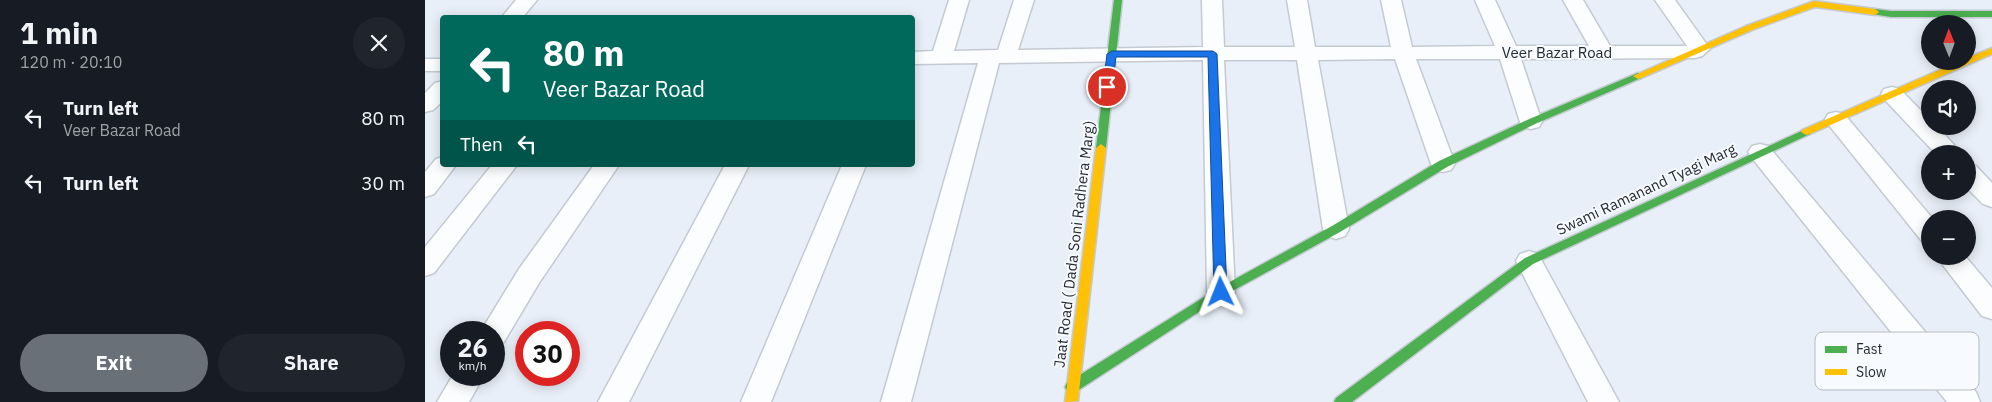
<!DOCTYPE html>
<meta charset="utf-8">
<style>
:root{--surface:#171b24;--page:#20242c;--text:#f1f3f6;--muted:#9ea1a6;--accent:#6a7078}
body{margin:0;font-family:"IBM Plex Sans",sans-serif;background:var(--page);color:var(--text);height:100vh;display:flex;flex-direction:column;font-size:19px;white-space:nowrap}
*{box-sizing:border-box;margin:0}
p{font-size:16px;color:var(--muted)}
.icon{flex:none;width:28px;height:28px;fill:none;stroke:currentColor;stroke-width:2;stroke-linecap:round;stroke-linejoin:round}
.map{position:relative;flex:1;overflow:hidden}
.drawer{display:flex;flex-direction:column;background:var(--surface);width:425px}
.drawer>*{flex:none}
.banner{position:absolute;left:15px;top:15px;width:475px;height:152px;border-radius:5px;box-shadow:0 2px 12px #0003;background:#00695c;color:#fff;overflow:hidden}
.needle{width:32px;rotate:359deg}
.controls{position:absolute;left:1496px;top:15px;display:grid;gap:10px}
.controls a{display:grid;place-items:center;width:55px;height:55px;border-radius:50%;background:var(--surface);box-shadow:0 2px 12px #0003;font-size:25px}
.speed{position:absolute;left:15px;top:321px;display:flex;gap:10px;font-size:25px;font-weight:700;text-align:center}
.speed>*{display:grid;place-content:center;width:65px;height:65px;border-radius:50%;background:var(--surface);box-shadow:0 2px 12px #0003;line-height:1}
.speed small{font-size:12px;font-weight:400}
.speed .limit{border:8px solid #d22;background:#fff;color:#111}
.pin{position:absolute;display:grid;place-items:center;width:42px;height:42px;color:#fff;margin:-21px;border:2px solid #fff;border-radius:50%;box-shadow:0 1px 5px #0007}
.me{position:absolute;width:55px;margin:-28px;rotate:358deg;stroke-linejoin:round;filter:drop-shadow(0 0 4px #0008)}
.turn{display:flex;align-items:center;gap:18px;height:105px;padding:0 20px;font-size:22px}
.turn .icon{width:65px;height:65px;stroke-width:2.5}
.turn b{display:block;font-size:35px;line-height:42px}
.then{display:flex;align-items:center;height:48px;padding:0 20px;background:#0003;gap:10px;font-size:19px}
.round{display:grid;place-items:center;flex:none;width:52px;height:52px;border-radius:26px;background:var(--page)}
.head{display:flex;align-items:center;justify-content:space-between;height:85px;padding:0 20px}
h1{font-size:30px;font-weight:700;line-height:38px}
.primary-button{display:flex;gap:10px;margin-top:auto;padding:10px 20px}
.primary-button a{flex:1;height:58px;border-radius:30px;background:var(--accent);color:#fff;font-size:20px;font-weight:700;line-height:58px;text-align:center}
.primary-button a+a{background:var(--page);color:var(--text)}
ul{padding:0;list-style:none}
li{display:flex;align-items:center;gap:15px;height:65px;padding:0 20px}
li div{flex:1}
li b{display:block;font-size:19px}
li em{font-style:normal}
main{display:flex;flex:1;min-height:0}
.map>svg:first-child{display:block}
.lines{fill:none;stroke-linecap:round;stroke-linejoin:round}
.street-casing{stroke:#c4cad1;stroke-width:3}
.fast-casing{stroke:#c4cad1;stroke-width:3}
.slow-casing{stroke:#c4cad1;stroke-width:3}
.street{fill:#fcfdfe;fill-rule:evenodd}
.fast{fill:#4caf50;fill-rule:evenodd}
.slow{fill:#ffc107;fill-rule:evenodd}
.route{fill:#1a73e8;stroke:#114b97}
.labels{text-anchor:middle;dominant-baseline:central;stroke-width:4;stroke-linejoin:round;paint-order:stroke}
.street-label{font-size:15px;fill:#262b33;stroke:#f7fafe}
.key{fill:#f7fafe;stroke:#b8bcc1;stroke-width:1}
.key-label{font-size:14px;fill:#262b33}
</style>
<main>
<section class="drawer">
<div class="head"><div><h1>1 min</h1><p>120 m · 20:10</p></div><a class="round"><svg class="icon" aria-label="close" viewBox="0 0 24 24"><path d="M6 6l12 12M18 6L6 18"/></svg></a></div>
<ul>
<li><svg class="icon" aria-label="left" viewBox="0 0 24 24"><path d="M17 20v-9H6M10 6l-5 5 5 5"/></svg><div><b>Turn left</b><p>Veer Bazar Road</p></div><em>80 m</em></li>
<li><svg class="icon" aria-label="left" viewBox="0 0 24 24"><path d="M17 20v-9H6M10 6l-5 5 5 5"/></svg><div><b>Turn left</b></div><em>30 m</em></li>
</ul>
<div class="primary-button"><a>Exit</a><a>Share</a></div>
</section>
<div class="map">
<svg width="1567" height="402" viewBox="0 0 1567 402">
<rect width="100%" height="100%" fill="#e8eff8"/>
<g class="lines">
<!-- street casing -->
<g class="street-casing">
<path id="street" d="M 91,0 L 112,0 L 97,18 L 76,18 Z
M 524,0 L 544,0 L 529,51 L 573,50 L 589,0 L 609,0 L 593,50 L 778,47 L 777,0 L 797,0 L 799,47 L 870,47 L 862,0 L 882,0 L 890,47 L 966,47 L 956,0 L 976,0 L 987,47 L 1070,46 L 1050,0 L 1070,0 L 1091,46 L 1164,46 L 1138,0 L 1158,0 L 1185,46 L 1262,46 L 1230,0 L 1250,0 L 1285,49 L 1277,56 L 1270,58 L 1096,59 L 1117,122 L 1114,127 L 1106,129 L 1098,127 L 1095,122 L 1075,59 L 991,59 L 1030,164 L 1026,170 L 1018,172 L 1010,170 L 1006,164 L 970,59 L 893,60 L 924,229 L 920,236 L 911,239 L 902,236 L 898,229 L 872,60 L 799,60 L 810,292 L 806,300 L 796,303 L 786,300 L 782,292 L 778,60 L 574,63 L 486,402 L 456,402 L 553,63 L 488,64 L 488,52 L 508,51 Z
M 0,59 L 18,59 L 18,71 L 0,71 Z
M 18,81 L 18,101 L 8,110 L 0,112 L 0,93 L 10,83 Z
M 1467,87 L 1475,89 L 1505,120 L 1505,126 L 1512,126 L 1537,154 L 1511,154 L 1459,99 L 1456,94 L 1459,89 Z
M 1411,112 L 1419,114 L 1508,219 L 1505,219 L 1505,243 L 1496,240 L 1403,124 L 1400,119 L 1403,114 Z
M 1335,144 L 1343,146 L 1551,392 L 1555,402 L 1522,402 L 1327,158 L 1323,152 L 1327,146 Z
M 18,157 L 18,165 L 31,165 L 9,194 L 0,197 L 0,172 L 11,159 Z
M 1542,164 L 1551,166 L 1567,183 L 1567,207 L 1558,204 L 1542,188 Z
M 67,165 L 92,165 L 9,273 L 0,276 L 0,247 Z
M 169,165 L 194,165 L 114,283 L 79,342 L 69,346 L 69,332 L 55,332 L 59,326 L 94,269 Z
M 300,165 L 324,165 L 204,402 L 173,402 Z
M 417,165 L 441,165 L 346,402 L 316,402 Z
M 1104,251 L 1113,254 L 1194,402 L 1163,402 L 1091,261 L 1095,254 Z
M 1511,256 L 1540,256 L 1567,288 L 1567,319 L 1557,316 Z
M 28,375 L 59,375 L 44,402 L 12,402 Z"/>
</g>
<!-- fast casing -->
<g class="fast-casing">
<path id="fast" d="M 689,0 L 697,0 L 681,148 L 676,152 L 671,148 Z
M 1450,9 L 1466,11 L 1567,11 L 1567,17 L 1466,17 L 1447,14 L 1446,12 Z
M 1213,73 L 1218,76 L 1216,78 L 1110,124 L 1022,167 L 915,232 L 800,295 L 652,391 L 647,393 L 642,391 L 640,387 L 642,383 L 792,289 L 907,226 L 1014,161 L 1102,120 Z
M 1381,129 L 1386,132 L 1385,134 L 1108,264 L 927,402 L 909,402 L 911,398 L 1100,258 Z"/>
</g>
<!-- slow casing -->
<g class="slow-casing">
<path id="slow" d="M 1389,1 L 1450,9 L 1454,12 L 1450,15 L 1390,7 L 1327,30 L 1216,78 L 1213,79 L 1208,76 L 1321,26 Z
M 1567,48 L 1567,54 L 1385,134 L 1381,135 L 1376,132 L 1377,130 L 1535,61 L 1542,61 L 1542,58 Z
M 676,144 L 681,148 L 653,401 L 640,402 L 671,148 Z"/>
</g>
<!-- street -->
<use href="#street" class="street"/>
<!-- fast -->
<use href="#fast" class="fast"/>
<!-- slow -->
<use href="#slow" class="slow"/>
</g>
<!-- route -->
<path class="route" d="M 687,51 L 788,51 L 792,54 L 802,292 L 800,296 L 791,296 L 789,292 L 783,57 L 691,57 L 687,87 L 682,90 L 678,87 L 682,54 Z"/>
<g class="labels">
<!-- street labels -->
<g class="street-label">
<text x="1132" y="52">Veer Bazar Road</text>
<text transform="translate(1221 189) rotate(-25)">Swami Ramanand Tyagi Marg</text>
<text transform="translate(649 244) rotate(-83)">Jaat Road ( Dada Soni Radhera Marg)</text>
</g>
</g>
<!-- legend -->
<rect x="1390" y="332" width="164" height="58" rx="8" class="key"/>
<rect x="1400" y="346" width="22" height="7" fill="#4caf50"/>
<rect x="1400" y="369" width="22" height="6" fill="#ffc107"/>
<g class="key-label">
<text x="1431" y="354">Fast</text>
<text x="1431" y="377">Slow</text>
</g>
</svg>
<div class="controls">
<a><svg class="needle" viewBox="-14 -14 28 28"><path d="M0-13l5 13h-10z" fill="#e53935"/><path d="M0 13l5-13h-10z" fill="#9ea1a6"/></svg></a>
<a><svg class="icon" aria-label="sound" viewBox="0 0 24 24"><path d="M4 9h4l5-4v14l-5-4H4zM17 9q2 3 0 6"/></svg></a>
<a>+</a>
<a>−</a>
</div>
<div class="speed"><div>26<small>km/h</small></div><div class="limit">30</div></div>
<div class="pin" style="left:682px;top:87px;background:#d93025"><svg class="icon" aria-label="arrive" viewBox="0 0 24 24"><path d="M6 21V4h12l-3 4 3 4H6"/></svg></div>
<svg class="me" style="left:796px;top:292px" viewBox="-20 -20 40 40"><path d="M0-17L14 15 0 8-14 15z" fill="#1a73e8" stroke="#fff" stroke-width="4"/></svg>
<div class="banner">
<div class="turn"><svg class="icon" aria-label="left" viewBox="0 0 24 24"><path d="M17 20v-9H6M10 6l-5 5 5 5"/></svg><div><b>80 m</b>Veer Bazar Road</div></div>
<div class="then">Then<svg class="icon" aria-label="left" viewBox="0 0 24 24"><path d="M17 20v-9H6M10 6l-5 5 5 5"/></svg></div>
</div>
</div>
</main>
